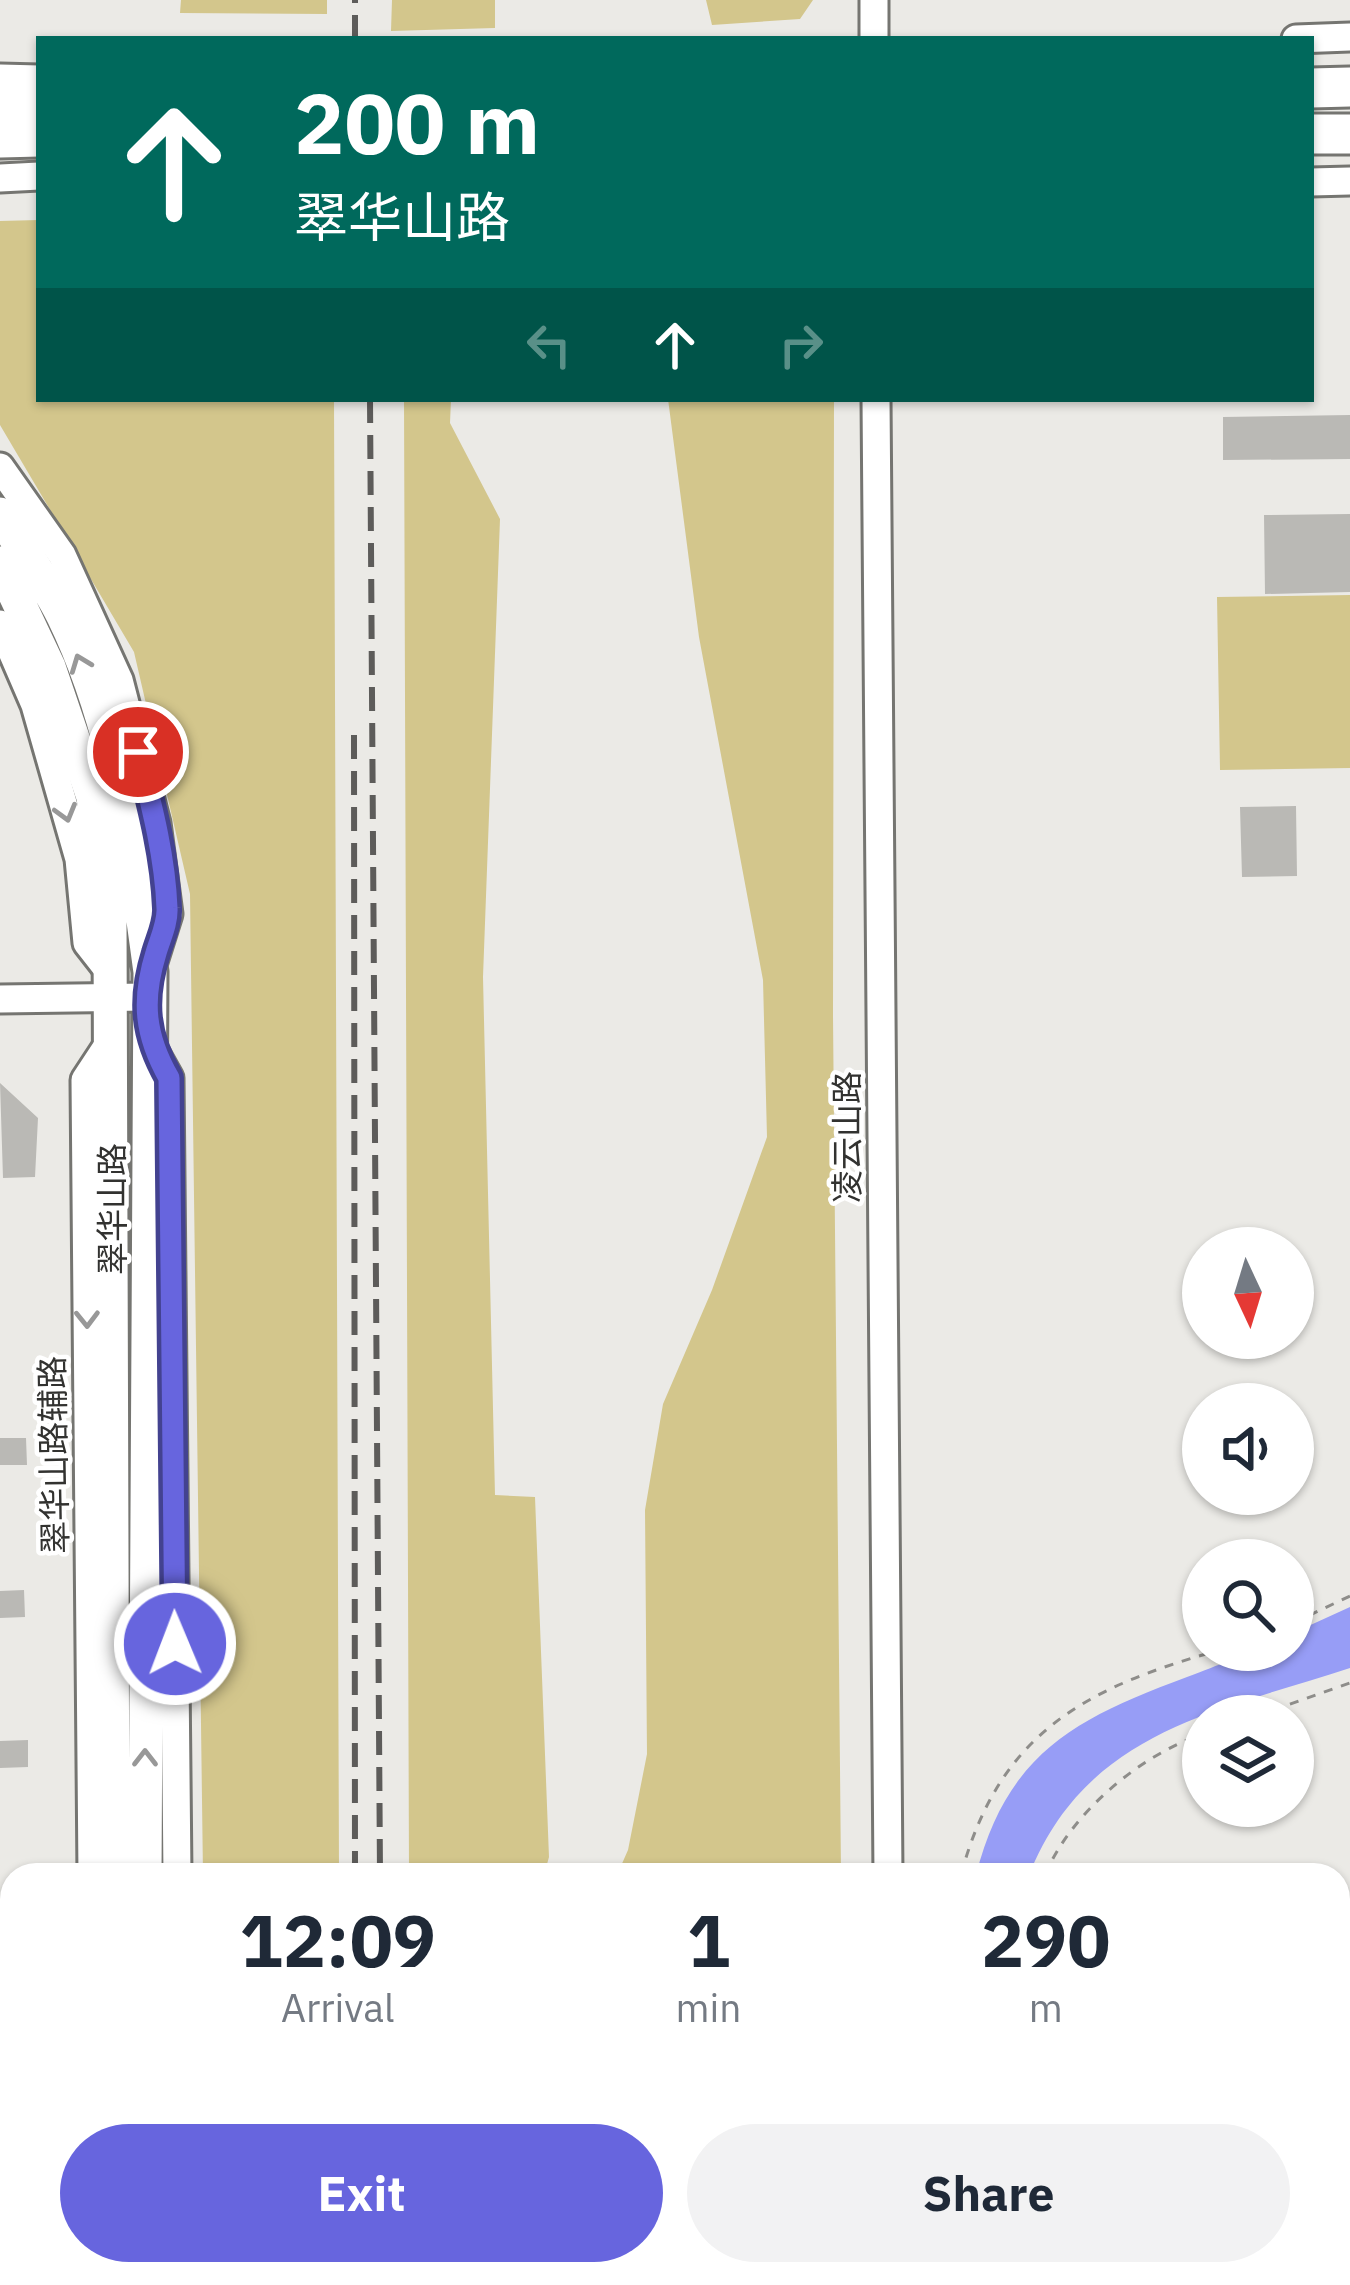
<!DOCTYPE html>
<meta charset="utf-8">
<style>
:root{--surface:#fff;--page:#f2f2f3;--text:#1f2937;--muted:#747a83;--accent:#6765de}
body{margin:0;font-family:"IBM Plex Sans","Noto Sans SC",sans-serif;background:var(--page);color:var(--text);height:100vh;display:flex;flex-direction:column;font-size:45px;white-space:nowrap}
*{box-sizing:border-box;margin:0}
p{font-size:39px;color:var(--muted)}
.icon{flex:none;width:66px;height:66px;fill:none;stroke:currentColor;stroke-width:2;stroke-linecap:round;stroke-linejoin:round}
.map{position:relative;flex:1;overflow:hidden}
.side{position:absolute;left:0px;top:1863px;width:1350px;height:423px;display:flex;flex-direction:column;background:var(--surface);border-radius:36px 36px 0 0;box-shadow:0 3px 9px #0004}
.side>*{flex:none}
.banner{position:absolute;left:36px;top:36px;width:1278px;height:366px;border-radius:0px;box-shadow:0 3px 9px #0004;background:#00695c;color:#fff;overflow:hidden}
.needle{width:78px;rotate:176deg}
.controls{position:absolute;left:1182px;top:1227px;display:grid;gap:24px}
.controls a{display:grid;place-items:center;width:132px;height:132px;border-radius:50%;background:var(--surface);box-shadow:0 3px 9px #0004;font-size:60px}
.pin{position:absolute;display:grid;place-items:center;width:102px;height:102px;color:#fff;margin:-51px;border:6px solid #fff;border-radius:50%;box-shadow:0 3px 12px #0007}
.me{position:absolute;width:132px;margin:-66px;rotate:359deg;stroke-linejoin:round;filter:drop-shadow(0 0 9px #0008)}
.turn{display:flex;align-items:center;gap:42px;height:252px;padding:0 60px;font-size:54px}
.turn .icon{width:156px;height:156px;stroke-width:2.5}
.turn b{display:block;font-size:84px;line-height:102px}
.lanes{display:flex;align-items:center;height:114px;padding:0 60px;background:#0003;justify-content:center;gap:60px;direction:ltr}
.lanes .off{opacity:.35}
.eta{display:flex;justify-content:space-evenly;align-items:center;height:204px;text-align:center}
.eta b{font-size:72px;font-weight:700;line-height:84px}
.primary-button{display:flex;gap:24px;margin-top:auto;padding:24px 60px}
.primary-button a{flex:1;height:138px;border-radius:72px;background:var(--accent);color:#fff;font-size:48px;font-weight:700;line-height:138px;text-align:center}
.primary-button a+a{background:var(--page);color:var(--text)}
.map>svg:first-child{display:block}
.green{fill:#d3c68c}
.water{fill:#979df6}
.building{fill:#bab9b5}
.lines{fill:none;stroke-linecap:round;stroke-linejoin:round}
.minor-casing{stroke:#757571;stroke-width:33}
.major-casing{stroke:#757571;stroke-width:39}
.highway-casing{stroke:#757571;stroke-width:45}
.path{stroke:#8e8d8a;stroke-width:3;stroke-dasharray:9 9;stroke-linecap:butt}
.minor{stroke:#fff;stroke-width:27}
.major{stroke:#fff;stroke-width:33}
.highway{stroke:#fff;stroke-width:39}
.rail{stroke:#5d5c5a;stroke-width:6;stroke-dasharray:24 12;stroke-linecap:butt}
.oneway{stroke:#989898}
.route-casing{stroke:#434290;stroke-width:30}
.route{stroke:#6765de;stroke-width:21}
.labels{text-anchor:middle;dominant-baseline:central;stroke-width:9;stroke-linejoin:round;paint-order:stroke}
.street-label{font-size:33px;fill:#323230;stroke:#fff}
</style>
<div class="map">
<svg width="1350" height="2285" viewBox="0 0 1350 2285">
<rect width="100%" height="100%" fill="#ebeae6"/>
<!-- green -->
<path class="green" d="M 181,0 L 327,0 L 327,14 L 180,13 Z
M 392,0 L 495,0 L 495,28 L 391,31 Z
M 706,0 L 813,0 L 800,19 L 712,25 Z
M 39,220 L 39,399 L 334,399 L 339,1875 L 203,1875 L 190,894 L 134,652 L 0,425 L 0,221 Z
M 404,399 L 451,399 L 450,423 L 500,519 L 483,977 L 495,1495 L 535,1497 L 549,1857 L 544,1875 L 409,1875 Z
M 668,399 L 834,399 L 833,1016 L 841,1875 L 617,1875 L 628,1850 L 647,1754 L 645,1510 L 663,1404 L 712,1290 L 767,1137 L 763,980 L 699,637 Z
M 1350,595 L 1350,768 L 1220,770 L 1217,597 Z
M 208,2274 L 341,2274 L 341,2285 L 208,2285 Z
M 605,2274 L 845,2274 L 845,2285 L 605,2285 Z"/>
<!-- water -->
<path class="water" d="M 1350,1607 L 1350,1668 C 1217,1712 1087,1730 1029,1875 L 976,1875 C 1007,1753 1076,1718 1187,1677 C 1228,1662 1248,1650 1293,1650 L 1293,1633 Z"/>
<!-- building -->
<path class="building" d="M 1350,415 L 1350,459 L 1223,460 L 1223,417 Z
M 1350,514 L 1350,592 L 1265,594 L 1264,515 Z
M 1296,806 L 1297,876 L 1242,877 L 1240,807 Z
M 0,1083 L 38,1118 L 35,1177 L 3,1178 Z
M 0,1438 L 26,1438 L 27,1465 L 0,1465 Z
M 24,1590 L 25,1617 L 0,1618 L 0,1591 Z
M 28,1740 L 28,1767 L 0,1768 L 0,1741 Z"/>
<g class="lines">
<!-- minor casing -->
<g class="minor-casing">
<path id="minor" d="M 874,0 L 874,39
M 1296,39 L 1350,37
M 0,78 L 39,79
M 0,178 L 39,176
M 1311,182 L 1350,181
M 876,399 L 888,1875
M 0,467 L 62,555 L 119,680 L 156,823 L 168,914 L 151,968
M 0,624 L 35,705 L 79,859 L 87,943 L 112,975
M 0,999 L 148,997
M 150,1044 L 169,1078 L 177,1875
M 92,1875 L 85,1080 L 110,1042
M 1338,1955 L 1350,1955
M 891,2274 L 891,2285
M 91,2285 L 91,2274
M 178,2285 L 178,2274
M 1048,2285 L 1049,2274"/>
</g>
<!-- major casing -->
<g class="major-casing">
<path id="major" d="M 0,514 C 21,548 46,581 63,616 C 117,727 134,852 150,972 L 145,1875
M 0,563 L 49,667 L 93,797 L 110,921 L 113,1875
M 115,2274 L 115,2285
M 143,2285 L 143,2274"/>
</g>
<!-- highway casing -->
<g class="highway-casing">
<path id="highway" d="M 1311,88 L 1350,87
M 0,103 L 39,105
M 1311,134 L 1350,134
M 0,138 L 39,137"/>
</g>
<!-- path -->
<path class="path" d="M 1293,1623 L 1350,1596
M 1256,1716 L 1350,1683
M 961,1875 C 999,1732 1087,1687 1220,1650
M 1045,1875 C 1071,1813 1140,1755 1203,1734
M 1018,2274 L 1018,2285
M 953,2285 L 957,2274"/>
<!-- minor -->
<use href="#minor" class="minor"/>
<!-- major -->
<use href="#major" class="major"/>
<!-- highway -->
<use href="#highway" class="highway"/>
<!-- rail -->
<path class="rail" d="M 355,39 L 355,0
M 370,399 L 380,1875
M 354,735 L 355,1875
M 358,2274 L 358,2285
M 382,2274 L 382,2285"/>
</g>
<!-- one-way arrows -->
<defs><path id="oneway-chevron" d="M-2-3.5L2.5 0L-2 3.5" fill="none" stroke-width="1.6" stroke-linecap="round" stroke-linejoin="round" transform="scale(3)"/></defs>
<g class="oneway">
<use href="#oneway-chevron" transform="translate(80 663) rotate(-111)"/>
<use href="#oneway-chevron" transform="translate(66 813) rotate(74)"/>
<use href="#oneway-chevron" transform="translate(87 1319) rotate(89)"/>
<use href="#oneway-chevron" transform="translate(145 1758) rotate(-90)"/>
</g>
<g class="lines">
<!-- route casing -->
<g class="route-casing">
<path id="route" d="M 138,752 C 151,803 165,855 167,908 C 168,923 160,939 156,953 C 141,1001 145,1036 169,1078 L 175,1644"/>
</g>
<!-- route -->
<use href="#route" class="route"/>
</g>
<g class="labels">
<!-- street labels -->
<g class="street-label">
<text transform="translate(846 1137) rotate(-90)">凌云山路</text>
<text transform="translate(111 1209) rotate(-90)">翠华山路</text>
<text transform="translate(53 1455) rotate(-91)">翠华山路辅路</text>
</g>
</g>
</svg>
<div class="controls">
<a><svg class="needle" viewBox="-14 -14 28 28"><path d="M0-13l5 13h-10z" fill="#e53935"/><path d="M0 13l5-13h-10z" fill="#747a83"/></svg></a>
<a><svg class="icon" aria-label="sound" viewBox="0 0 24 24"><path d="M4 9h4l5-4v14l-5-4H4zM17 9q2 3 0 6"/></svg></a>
<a><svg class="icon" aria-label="search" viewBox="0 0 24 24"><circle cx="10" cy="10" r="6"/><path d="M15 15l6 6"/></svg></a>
<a><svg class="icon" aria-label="layers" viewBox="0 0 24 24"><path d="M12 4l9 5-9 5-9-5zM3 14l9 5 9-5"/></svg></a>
</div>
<div class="pin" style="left:138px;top:752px;background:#d93025"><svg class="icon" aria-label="arrive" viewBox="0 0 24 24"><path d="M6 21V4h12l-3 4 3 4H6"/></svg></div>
<svg class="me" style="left:175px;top:1644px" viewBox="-20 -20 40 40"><circle r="17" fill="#6765de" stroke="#fff" stroke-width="3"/><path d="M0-11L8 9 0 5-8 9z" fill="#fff"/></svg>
<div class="banner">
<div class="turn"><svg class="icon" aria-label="ahead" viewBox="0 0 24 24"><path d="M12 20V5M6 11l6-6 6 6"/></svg><div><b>200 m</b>翠华山路</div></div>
<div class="lanes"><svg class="icon off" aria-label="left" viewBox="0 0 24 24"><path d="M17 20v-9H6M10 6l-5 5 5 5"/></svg><svg class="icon" aria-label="ahead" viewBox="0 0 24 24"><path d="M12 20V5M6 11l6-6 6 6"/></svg><svg class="icon off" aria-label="right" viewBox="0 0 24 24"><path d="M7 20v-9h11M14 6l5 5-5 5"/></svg></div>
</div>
<section class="side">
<div class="eta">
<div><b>12:09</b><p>Arrival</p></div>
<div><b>1</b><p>min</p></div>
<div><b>290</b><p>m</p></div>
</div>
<div class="primary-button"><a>Exit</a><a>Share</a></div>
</section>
</div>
